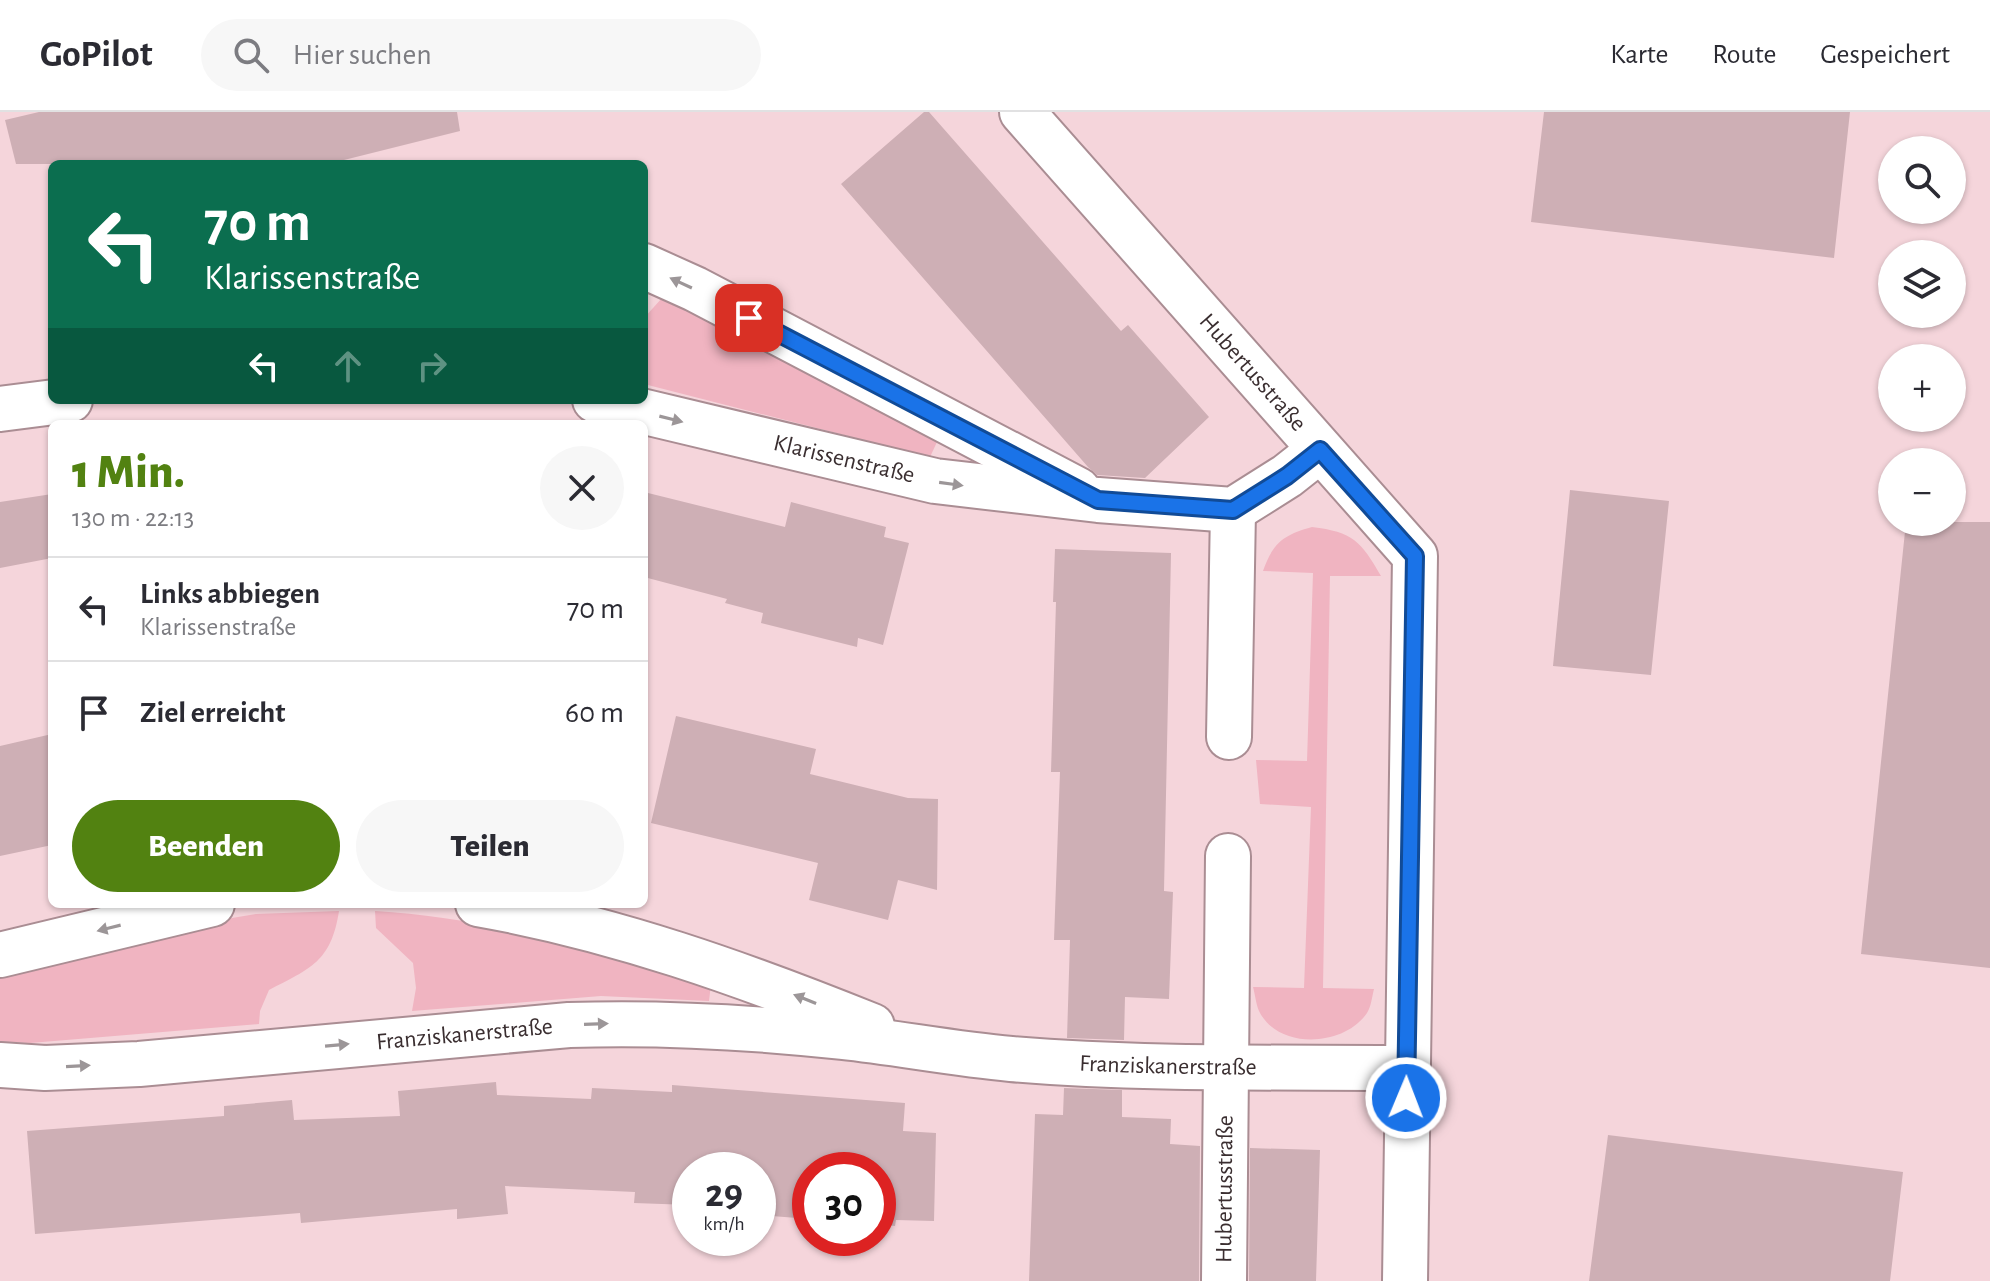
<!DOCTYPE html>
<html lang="de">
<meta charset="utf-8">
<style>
:root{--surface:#fff;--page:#f7f7f7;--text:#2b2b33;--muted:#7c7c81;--line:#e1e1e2;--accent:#528211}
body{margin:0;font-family:"Alegreya Sans",sans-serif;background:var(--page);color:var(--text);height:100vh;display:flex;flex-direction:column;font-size:30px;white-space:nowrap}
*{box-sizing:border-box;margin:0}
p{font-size:26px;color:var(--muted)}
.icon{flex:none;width:44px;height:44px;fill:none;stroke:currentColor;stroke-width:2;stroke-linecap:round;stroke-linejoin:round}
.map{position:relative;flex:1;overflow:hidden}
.sheet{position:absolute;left:48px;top:308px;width:600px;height:488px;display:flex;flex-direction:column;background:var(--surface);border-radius:12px;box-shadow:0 2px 6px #0004}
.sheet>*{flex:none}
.banner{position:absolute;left:48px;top:48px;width:600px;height:244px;border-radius:12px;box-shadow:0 2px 6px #0004;background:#0b6e4f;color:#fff;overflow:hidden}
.tools{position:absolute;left:1878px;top:24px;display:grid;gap:16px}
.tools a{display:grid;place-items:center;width:88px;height:88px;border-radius:50%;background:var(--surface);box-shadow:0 2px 6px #0004;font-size:40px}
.speed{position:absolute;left:672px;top:1040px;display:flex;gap:16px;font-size:40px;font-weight:700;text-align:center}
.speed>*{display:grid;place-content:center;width:104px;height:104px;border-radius:50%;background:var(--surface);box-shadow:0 2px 6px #0004;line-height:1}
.speed small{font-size:20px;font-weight:400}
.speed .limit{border:12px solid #d22;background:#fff;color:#111}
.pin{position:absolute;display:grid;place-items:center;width:68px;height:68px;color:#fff;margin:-34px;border-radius:16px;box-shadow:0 4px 12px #0006}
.me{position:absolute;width:88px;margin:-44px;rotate:1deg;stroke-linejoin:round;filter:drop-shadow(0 0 6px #0008)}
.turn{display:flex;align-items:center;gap:28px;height:168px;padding:0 24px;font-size:36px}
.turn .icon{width:104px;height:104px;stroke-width:2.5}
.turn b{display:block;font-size:56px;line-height:68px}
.lanes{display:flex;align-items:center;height:76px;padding:0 24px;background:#0003;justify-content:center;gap:40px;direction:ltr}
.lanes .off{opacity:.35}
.round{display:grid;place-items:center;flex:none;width:84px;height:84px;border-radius:42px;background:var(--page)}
.headline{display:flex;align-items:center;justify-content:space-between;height:136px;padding:0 24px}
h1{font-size:48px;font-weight:800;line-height:60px;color:var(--accent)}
.button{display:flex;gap:16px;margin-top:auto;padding:16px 24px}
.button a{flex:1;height:92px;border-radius:48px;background:var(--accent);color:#fff;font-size:32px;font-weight:800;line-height:92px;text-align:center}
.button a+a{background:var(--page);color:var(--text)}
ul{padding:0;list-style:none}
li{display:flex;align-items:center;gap:24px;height:104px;padding:0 24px;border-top:2px solid var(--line)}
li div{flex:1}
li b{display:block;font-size:30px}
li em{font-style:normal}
header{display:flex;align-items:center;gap:48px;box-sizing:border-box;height:112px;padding:0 40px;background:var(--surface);border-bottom:2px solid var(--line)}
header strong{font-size:38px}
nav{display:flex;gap:44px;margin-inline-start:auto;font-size:28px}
.search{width:560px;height:72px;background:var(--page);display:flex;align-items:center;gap:20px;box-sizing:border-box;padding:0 28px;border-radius:44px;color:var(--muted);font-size:30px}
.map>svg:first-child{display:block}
.grass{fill:#f0b4c1}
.building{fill:#ceafb5}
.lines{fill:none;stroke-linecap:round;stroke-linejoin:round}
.minor-casing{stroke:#aa8d93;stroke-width:48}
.minor{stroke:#fff;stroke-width:44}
.oneway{fill:#9c9698}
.route-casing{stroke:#114b97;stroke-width:20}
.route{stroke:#1a73e8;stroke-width:14}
.labels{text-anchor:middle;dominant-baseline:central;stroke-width:6;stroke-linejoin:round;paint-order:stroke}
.street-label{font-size:24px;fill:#3a2e30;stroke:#f5d5db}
</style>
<header>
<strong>GoPilot</strong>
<div class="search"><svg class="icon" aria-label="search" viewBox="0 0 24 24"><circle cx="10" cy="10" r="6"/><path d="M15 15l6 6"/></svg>Hier suchen</div>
<nav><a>Karte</a><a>Route</a><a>Gespeichert</a></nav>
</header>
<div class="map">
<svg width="1990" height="1169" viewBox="0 0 1990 1169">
<rect width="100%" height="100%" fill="#f5d5db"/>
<!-- grass -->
<path class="grass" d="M 662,186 L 937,330 L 930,345 L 644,272 L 644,206 Z
M 1312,415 C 1353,420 1361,429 1381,464 L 1330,464 L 1323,876 L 1374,877 C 1372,885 1371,895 1367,901 C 1344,935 1278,938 1259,899 C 1256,892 1255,882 1253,875 L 1304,876 L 1311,695 L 1260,692 L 1256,648 L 1307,649 L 1313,461 L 1263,459 C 1273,431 1283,423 1312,415 Z
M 339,799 C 331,850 311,856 269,878 L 260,899 L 259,912 L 30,931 L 0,930 L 0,862 L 190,813 L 256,802 Z
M 375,799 C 491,806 600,839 711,872 L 709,889 L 601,884 L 412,899 L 416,876 L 413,851 L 376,816 Z"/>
<!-- building -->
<path class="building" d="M 39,0 L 457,0 L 460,19 L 328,52 L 16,52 L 5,8 Z
M 924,0 L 929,0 L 1121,219 L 1128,213 L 1209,305 L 1145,366 L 1097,363 L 1088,355 L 841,72 Z
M 1544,0 L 1850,0 L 1834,146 L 1531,110 Z
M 1570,378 L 1669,389 L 1651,563 L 1553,554 Z
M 644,380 L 785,415 L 791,390 L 886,415 L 884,425 L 909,431 L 883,533 L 858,526 L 857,535 L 761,511 L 763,501 L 725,491 L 727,487 L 644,465 Z
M 52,382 L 52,446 L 0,456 L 0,390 Z
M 1906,410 L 1990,410 L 1990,856 L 1861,842 Z
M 1055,437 L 1171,441 L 1164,779 L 1173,780 L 1169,887 L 1125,885 L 1124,928 L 1067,926 L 1070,828 L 1054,828 L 1060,660 L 1051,660 L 1056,490 L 1053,490 Z
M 676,604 L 816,637 L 810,662 L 908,686 L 938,687 L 937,778 L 898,768 L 888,808 L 809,788 L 818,751 L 651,711 Z
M 52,622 L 52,733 L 0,744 L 0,634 Z
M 496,970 L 497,983 L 591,987 L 592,976 L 672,980 L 672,973 L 905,991 L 903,1019 L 936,1021 L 934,1109 L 896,1108 L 895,1114 L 878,1112 L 878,1058 L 810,1058 L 810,1107 L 760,1103 L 758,1058 L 690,1058 L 690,1093 L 634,1091 L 635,1080 L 505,1074 L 508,1102 L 457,1107 L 457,1097 L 301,1111 L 300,1101 L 35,1122 L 27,1019 L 224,1004 L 224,994 L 292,988 L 294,1008 L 400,1004 L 398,979 Z
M 1064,976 L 1122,978 L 1122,1005 L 1171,1007 L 1170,1032 L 1200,1034 L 1199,1169 L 1029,1169 L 1035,1002 L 1063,1003 Z
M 1608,1023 L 1903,1060 L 1890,1169 L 1589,1169 Z
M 1250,1036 L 1320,1038 L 1316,1169 L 1249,1169 Z"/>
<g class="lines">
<!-- minor casing -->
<g class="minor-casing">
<g id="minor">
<path id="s1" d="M 1022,0 L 1415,444 L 1405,1169"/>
<path d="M 644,154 L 695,177 L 1078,378"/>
<path id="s2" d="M 595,288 L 935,369 L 1098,388 L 1233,398 L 1287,364 L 1320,338"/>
<path d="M 0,297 L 70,288"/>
<path d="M 1229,625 L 1233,398"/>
<path d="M 478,792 C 614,816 743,862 872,914"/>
<path d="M 0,843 L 212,792"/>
<path id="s3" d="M 0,953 L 45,956 L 139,952 L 569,913 C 660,910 751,915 842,925 C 898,931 954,942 1011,947 C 1142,958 1275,955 1406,956"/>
<path id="s4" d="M 1224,1169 L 1228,744"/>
</g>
</g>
<!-- minor -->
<use href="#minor" class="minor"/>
</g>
<!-- one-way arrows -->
<defs><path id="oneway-solid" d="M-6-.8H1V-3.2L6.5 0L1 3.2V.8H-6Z" transform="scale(2)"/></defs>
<g class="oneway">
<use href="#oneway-solid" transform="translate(681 171) rotate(-155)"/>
<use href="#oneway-solid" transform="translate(671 307) rotate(14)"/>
<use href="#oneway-solid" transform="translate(951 372) rotate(8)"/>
<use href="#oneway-solid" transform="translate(109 816) rotate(166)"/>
<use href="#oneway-solid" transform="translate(805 887) rotate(-158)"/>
<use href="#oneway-solid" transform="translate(596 912) rotate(-2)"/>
<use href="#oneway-solid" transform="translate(337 933) rotate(-5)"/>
<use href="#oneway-solid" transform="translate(78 954) rotate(-3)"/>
</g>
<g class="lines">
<!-- route casing -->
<g class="route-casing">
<path id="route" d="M 749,206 L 1098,388 L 1233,398 L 1287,364 L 1320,338 L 1415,444 L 1406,986"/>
</g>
<!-- route -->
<use href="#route" class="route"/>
</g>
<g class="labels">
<!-- street labels -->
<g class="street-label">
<text stroke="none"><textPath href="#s1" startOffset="348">Hubertusstraße</textPath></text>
<text stroke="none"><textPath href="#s2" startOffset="256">Klarissenstraße</textPath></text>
<text stroke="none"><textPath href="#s3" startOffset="466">Franziskanerstraße</textPath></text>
<text stroke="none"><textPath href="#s3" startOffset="1172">Franziskanerstraße</textPath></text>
<text stroke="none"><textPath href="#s4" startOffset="92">Hubertusstraße</textPath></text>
</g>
</g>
</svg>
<div class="tools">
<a><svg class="icon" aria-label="search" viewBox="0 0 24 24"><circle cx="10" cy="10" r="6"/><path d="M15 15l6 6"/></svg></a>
<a><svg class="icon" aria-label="layers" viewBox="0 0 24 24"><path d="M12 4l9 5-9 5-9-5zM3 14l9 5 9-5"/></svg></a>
<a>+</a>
<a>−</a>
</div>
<div class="speed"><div>29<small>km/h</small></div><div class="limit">30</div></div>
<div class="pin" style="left:749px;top:206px;background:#d93025"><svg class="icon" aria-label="arrive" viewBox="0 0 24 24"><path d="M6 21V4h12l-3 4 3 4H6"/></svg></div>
<svg class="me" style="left:1406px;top:986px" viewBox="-20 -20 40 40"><circle r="17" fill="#1a73e8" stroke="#fff" stroke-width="3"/><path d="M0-11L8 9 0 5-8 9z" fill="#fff"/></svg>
<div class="banner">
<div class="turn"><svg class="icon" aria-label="left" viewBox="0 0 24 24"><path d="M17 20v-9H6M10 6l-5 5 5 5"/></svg><div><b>70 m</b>Klarissenstraße</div></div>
<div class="lanes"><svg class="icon" aria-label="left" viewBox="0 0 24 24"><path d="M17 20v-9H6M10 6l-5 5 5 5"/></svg><svg class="icon off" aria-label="ahead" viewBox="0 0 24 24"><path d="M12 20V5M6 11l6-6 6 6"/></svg><svg class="icon off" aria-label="right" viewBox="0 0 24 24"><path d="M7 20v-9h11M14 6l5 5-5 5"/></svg></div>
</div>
<section class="sheet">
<div class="headline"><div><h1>1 Min.</h1><p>130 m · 22:13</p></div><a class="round"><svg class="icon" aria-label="close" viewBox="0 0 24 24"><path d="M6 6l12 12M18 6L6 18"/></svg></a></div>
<ul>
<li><svg class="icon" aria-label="left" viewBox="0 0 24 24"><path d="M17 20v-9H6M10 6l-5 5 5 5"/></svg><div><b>Links abbiegen</b><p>Klarissenstraße</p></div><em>70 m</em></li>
<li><svg class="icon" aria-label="arrive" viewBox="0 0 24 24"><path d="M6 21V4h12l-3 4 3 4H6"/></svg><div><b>Ziel erreicht</b></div><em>60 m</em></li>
</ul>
<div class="button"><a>Beenden</a><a>Teilen</a></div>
</section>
</div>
